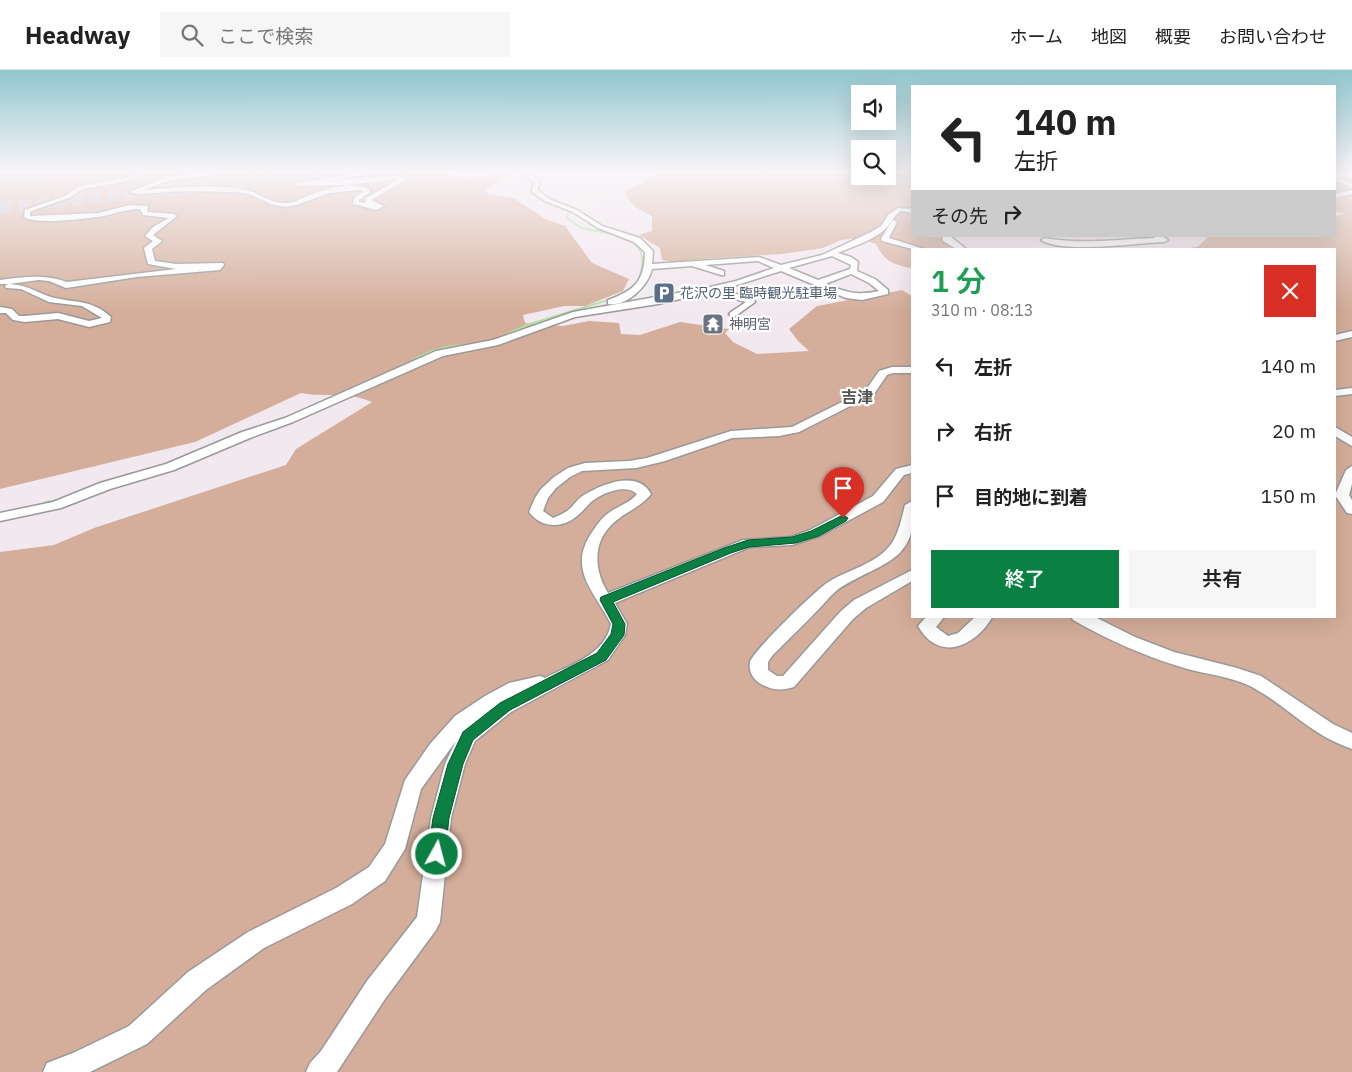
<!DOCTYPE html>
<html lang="ja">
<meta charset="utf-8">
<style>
:root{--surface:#fff;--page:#f6f6f6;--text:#222;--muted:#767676;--line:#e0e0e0;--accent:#0b8043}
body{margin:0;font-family:"IBM Plex Sans","Noto Sans JP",sans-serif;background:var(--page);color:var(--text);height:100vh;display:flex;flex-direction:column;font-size:19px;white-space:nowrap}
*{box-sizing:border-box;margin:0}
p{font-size:16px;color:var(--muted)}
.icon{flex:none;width:28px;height:28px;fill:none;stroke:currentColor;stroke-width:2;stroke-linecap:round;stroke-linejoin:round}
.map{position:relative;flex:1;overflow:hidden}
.sheet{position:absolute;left:911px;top:178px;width:425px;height:370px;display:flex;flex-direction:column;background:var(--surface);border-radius:0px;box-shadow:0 5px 20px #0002}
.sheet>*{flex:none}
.hud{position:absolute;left:911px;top:15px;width:425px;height:152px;border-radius:0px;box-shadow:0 5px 20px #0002;background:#fff;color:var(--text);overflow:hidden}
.buttons{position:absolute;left:851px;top:15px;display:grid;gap:10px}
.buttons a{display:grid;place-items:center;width:45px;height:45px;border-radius:0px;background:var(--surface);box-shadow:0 5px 20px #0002;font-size:25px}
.pin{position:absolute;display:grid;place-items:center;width:42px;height:42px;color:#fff;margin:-51px -21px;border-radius:50% 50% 50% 0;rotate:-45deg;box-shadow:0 0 5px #0007}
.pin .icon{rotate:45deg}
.me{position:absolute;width:55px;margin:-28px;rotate:7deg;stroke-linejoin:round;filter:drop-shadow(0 0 4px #0008)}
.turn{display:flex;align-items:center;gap:18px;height:105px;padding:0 20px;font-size:22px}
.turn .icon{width:65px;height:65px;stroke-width:2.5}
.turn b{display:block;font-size:35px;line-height:42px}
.then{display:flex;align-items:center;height:48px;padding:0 20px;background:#0003;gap:10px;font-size:19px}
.round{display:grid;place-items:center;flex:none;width:52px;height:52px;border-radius:0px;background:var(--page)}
.summary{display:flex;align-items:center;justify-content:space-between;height:85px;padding:0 20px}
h1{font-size:30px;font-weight:600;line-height:38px;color:#1e9e55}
.cta{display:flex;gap:10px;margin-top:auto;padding:10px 20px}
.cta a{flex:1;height:58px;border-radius:0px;background:var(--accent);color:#fff;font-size:20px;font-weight:600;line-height:58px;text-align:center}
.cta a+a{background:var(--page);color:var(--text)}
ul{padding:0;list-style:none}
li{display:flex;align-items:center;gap:15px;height:65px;padding:0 20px}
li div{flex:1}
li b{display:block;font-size:19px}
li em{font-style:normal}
header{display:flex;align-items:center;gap:30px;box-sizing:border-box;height:70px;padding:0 25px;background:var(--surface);border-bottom:1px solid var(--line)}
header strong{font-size:24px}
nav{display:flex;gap:28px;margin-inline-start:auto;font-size:18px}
.search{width:350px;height:45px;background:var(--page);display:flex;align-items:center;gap:12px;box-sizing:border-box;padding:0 18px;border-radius:0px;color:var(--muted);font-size:19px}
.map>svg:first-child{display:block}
.forest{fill:#d4ae9a}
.parking{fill:#eee}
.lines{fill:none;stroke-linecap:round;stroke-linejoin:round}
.stream-far2{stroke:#afe2a6;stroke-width:2}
.stream-far1{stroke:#afe2a6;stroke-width:2.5}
.stream{stroke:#afe2a6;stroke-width:4}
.trunk-tunnel{stroke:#c8c0c6;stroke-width:11;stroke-dasharray:11 5.5;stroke-linecap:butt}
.motorway-tunnel{stroke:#c8c0c6;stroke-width:12;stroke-dasharray:12 6;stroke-linecap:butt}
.minor-casing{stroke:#999;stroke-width:3}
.minor{fill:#fff;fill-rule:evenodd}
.route{fill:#0b8043;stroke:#07532c}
.labels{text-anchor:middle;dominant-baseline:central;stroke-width:4.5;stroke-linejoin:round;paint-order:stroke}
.far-service-label{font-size:14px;fill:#4e5e75;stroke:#fff;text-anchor:start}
.far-worship-label{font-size:14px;fill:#5b616d;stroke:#fff;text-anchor:start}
.far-quarter-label{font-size:16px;font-weight:bold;fill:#555;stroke:#fff}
</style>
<header>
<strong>Headway</strong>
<div class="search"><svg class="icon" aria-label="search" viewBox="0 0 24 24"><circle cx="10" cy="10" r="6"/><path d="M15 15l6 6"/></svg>ここで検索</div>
<nav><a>ホーム</a><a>地図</a><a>概要</a><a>お問い合わせ</a></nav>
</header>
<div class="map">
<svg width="1352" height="1002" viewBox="0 0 1352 1002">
<rect width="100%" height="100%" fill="#f2e8ef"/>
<!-- forest -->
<path class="forest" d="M 0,101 L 442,101 C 467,117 484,102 511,105 L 485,120 L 488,124 L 514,128 L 547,150 L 565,156 L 592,193 L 629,209 L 623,221 L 585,236 L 564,236 L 523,245 L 525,253 L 563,256 L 589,251 L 619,253 L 621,264 L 640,265 L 680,252 L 729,259 L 725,263 L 733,272 L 757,284 L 809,281 L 798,271 L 789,259 L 817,236 L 902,220 L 912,226 L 912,546 L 1335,546 L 1335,179 L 1180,179 L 1197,177 L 1207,168 L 1204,166 L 1335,166 L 1335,146 L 1346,144 L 1335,141 L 1335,101 L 1352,101 L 1352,1002 L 0,1002 L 0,482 L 54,475 L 94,458 L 286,395 L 296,379 L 372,332 C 347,321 327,328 301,323 L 195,372 L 0,419 Z
M 663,101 L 860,101 L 860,106 L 888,106 L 888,101 L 912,101 L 912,147 L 909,148 L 912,150 L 912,166 L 947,166 L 950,167 L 950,177 L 948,179 L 912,179 L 912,197 L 910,198 C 890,193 886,192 876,174 L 859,168 L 841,170 L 823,178 L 782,184 L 715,188 L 673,192 L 662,190 L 660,178 L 639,165 L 652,161 L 652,146 L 635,137 L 626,126 L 627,120 L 643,113 Z"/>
<!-- parking -->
<path class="parking" d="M 603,124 L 614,130 L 579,136 L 580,138 L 573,139 L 552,131 Z
M 646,214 L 673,217 L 696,221 L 640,233 L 628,229 L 636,225 Z"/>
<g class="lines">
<!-- stream-far2 -->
<path class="stream-far2" d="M 516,101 L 533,110 L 530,123 L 545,132 L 566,140 L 568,142 L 567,148 L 581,158 L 614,164
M 629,170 C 646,180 644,193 639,210
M 501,267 L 527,255 L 611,229"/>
<!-- stream-far1 -->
<path class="stream-far1" d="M 497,269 L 503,266
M 408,294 C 432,278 448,276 476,274
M 319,333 L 340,324
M 273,352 L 290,346"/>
<!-- stream -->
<path class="stream" d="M 102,413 L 131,405
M 46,433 L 58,431"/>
<!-- trunk-tunnel -->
<path class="trunk-tunnel" d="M 0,107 L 80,101"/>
<!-- motorway-tunnel -->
<path class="motorway-tunnel" d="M 0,138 L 342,101"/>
<!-- minor casing -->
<g class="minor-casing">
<path id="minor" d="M 141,101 L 149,101 L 128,111 L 83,119 L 69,128 L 34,140 L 30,142 L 30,146 L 98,143 L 130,135 L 148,136 L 147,142 L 174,144 L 177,146 L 153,165 L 162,171 L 152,179 L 155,191 L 176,194 L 223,193 L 224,195 L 220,200 L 137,207 L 66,218 L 49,211 L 39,210 L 9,214 C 29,215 35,222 51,227 C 73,233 92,229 111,247 L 110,252 L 89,257 L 58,249 L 25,252 L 13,250 L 6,243 L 0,243 L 0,237 L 12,239 L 19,246 L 25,246 L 58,243 L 89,251 L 102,248 L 82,236 L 49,232 L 21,219 L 6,218 L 5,216 L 8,214 L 0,214 L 0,210 C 24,207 44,204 67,212 L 176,199 L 148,194 L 144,178 L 153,171 L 145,166 L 153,157 L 169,148 L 143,145 L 140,139 C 125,139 112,145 98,147 C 82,149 36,155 24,147 L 25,140 L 65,126 L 79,116 L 125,108 Z
M 219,101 L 239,101 L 168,111 L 143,120 C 176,118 209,114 242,119 C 257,121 270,134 286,133 C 294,133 300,129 307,126 C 324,119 353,110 370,120 L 369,123 L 359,130 L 359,132 L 365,133 L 366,128 L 399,109 L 346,115 L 297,116 L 294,114 L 367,101 L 382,101 L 323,112 C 340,111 396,102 406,108 L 403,112 L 371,130 L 384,136 L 376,140 L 353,134 L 354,128 L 364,121 L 360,120 L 329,123 L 297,135 L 285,137 L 270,134 L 249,124 L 235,122 L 186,121 L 138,124 L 129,122 L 167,107 Z
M 517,101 L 524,101 L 539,110 L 538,120 L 549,129 L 577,140 L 602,156 L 640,168 L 653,181 L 652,194 L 759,187 L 781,195 L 822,185 L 871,162 L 881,156 L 889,144 L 898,138 L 912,139 L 912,143 L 901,141 C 893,146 892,153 885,159 C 873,171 853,176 838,183 L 851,187 L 858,192 L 857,201 L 875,209 L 888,220 L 888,224 L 862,230 L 846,228 L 781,201 L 721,220 L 752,228 L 755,232 L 734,247 L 729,244 L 731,242 L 746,232 L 711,222 L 658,234 L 575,247 L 498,275 L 443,286 L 293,352 L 250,368 L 174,400 L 110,419 L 61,438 L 0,451 L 0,443 L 53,432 L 100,413 L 166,394 L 242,362 L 285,348 L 436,281 L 493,270 L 573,242 L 710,217 L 736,211 L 774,198 L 758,191 L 705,195 L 724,201 L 724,205 L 721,205 L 692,196 L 652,199 C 648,216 627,237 608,234 L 608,230 C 635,220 644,212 645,182 L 634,172 L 598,158 L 573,142 L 545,131 L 532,121 L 534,112 ZM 832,186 L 851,195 L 850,199 L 818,210 L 789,198 ZM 851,204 L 869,213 L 879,221 C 856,226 846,222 825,214 Z
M 1337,103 L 1352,103 L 1352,107 L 1339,107 L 1352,114 L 1352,118 L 1335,110 Z
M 1352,120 L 1352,124 L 1335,128 L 1335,124 Z
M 894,150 L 897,152 L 889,168 L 924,179 L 912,179 L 882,171 L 881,169 L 891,152 Z
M 942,166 L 950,166 L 966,179 L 956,179 L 943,171 Z
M 1153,166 L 1162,166 L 1168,170 L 1164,172 C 1137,173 1062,184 1041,170 L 1045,168 C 1082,175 1117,169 1155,168 Z
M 1352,261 L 1352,267 L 1335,271 L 1335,265 Z
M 892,297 L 912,297 L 912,303 L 893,303 L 887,305 L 874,324 L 799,362 L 779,366 L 732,368 L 665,391 L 636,398 L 582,401 L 570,407 L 556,418 L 548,428 L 543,441 L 553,448 C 557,446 563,444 567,441 C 573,437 577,429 584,425 C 602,414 638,399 651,424 C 641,437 629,440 617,450 C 592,469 593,499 608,523 L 743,470 L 791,467 L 810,460 L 873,426 L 896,399 L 912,395 L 912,403 L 904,405 L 883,432 L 820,466 L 792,475 L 750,477 L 615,533 L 627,554 L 625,565 L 608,590 L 511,642 L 475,671 L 465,694 L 451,748 L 440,852 L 436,860 L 385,929 L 337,1002 L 306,1002 L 310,993 L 321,981 L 367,911 L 417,847 L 431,748 L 445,694 L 456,671 L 421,719 L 405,779 L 385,811 L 352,834 L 264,878 L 206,920 L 147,974 L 90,1002 L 43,1002 L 47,993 L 73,983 L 129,956 L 188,902 L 248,862 L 336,818 L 369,797 L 385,774 L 405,710 L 430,674 L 455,646 L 485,626 L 509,613 L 540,606 L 545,608 C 570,595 605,585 611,554 C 596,524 569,501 589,467 C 594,459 599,451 606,445 C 615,437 629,434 637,424 C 625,413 602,423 591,432 C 586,437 582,442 577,446 C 562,459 541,458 529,442 L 535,428 L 541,419 L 554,407 L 568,398 L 585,393 L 629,391 L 647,388 L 731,361 L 792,357 L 866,320 L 879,301 Z
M 1352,318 L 1352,324 L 1335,326 L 1335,320 Z
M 1335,357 L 1352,367 L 1352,376 L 1335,366 Z
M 1352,396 L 1352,414 L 1349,425 L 1352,430 L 1352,444 L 1347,443 L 1335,425 L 1346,400 Z
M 912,431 C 921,495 875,493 836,521 C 829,527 822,536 815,543 C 801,557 786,572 772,586 L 768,592 L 768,600 L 777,606 L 783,606 L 841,541 L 854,530 L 912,500 L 912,511 L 866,538 L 853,549 L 794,617 C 784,620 775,621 765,616 C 755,612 748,603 750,592 C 752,582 816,520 827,513 C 845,501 870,496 886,480 C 898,469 901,450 905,435 Z
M 927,546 L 945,546 L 936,557 L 948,566 L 958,563 L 976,546 L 993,546 C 975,577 939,593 918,556 Z
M 1071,546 L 1093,546 L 1135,567 L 1174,582 L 1237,598 L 1261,606 L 1333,654 L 1352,663 L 1352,679 C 1308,664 1286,634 1248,615 C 1226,605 1201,604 1178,596 C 1141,585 1107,569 1073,550 Z"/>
</g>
<!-- minor -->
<use href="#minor" class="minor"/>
</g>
<!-- sky -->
<linearGradient id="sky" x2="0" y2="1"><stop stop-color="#91c6ce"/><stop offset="0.42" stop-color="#f9f5f8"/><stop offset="1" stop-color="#f9f5f8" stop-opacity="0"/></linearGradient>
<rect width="1352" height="241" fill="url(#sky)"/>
<!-- route -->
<path class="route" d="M 843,445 L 848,448 L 846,451 L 819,466 L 796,473 L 749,477 L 731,483 L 613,532 L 625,554 L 624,565 L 606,590 L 510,640 L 473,670 L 463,694 L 449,748 L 445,784 L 442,789 L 437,792 L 431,789 L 428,784 L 433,748 L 448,694 L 463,662 L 500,633 L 597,583 L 611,564 L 613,554 L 600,530 L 601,527 L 724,478 L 748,470 L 792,467 L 811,461 Z"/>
<!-- icons -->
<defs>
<g id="parking-square" transform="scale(1.125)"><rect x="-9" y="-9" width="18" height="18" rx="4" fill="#5c6f8a" stroke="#fff"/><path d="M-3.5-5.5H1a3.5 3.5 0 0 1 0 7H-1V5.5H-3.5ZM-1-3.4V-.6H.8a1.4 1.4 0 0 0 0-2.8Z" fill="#fff"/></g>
<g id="temple-square" transform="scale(1.125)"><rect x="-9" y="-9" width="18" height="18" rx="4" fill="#6b7280" stroke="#fff"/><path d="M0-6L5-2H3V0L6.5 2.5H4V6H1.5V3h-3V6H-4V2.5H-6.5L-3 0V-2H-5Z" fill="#fff"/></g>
</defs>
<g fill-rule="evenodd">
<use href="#parking-square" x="664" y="223"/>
<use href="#temple-square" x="713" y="254"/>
</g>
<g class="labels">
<!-- far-service labels -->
<g class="far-service-label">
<text x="680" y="223">花沢の里 臨時観光駐車場</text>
</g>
<!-- far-worship labels -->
<g class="far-worship-label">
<text x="729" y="254">神明宮</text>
</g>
<!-- far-quarter labels -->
<g class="far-quarter-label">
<text x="857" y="327">吉津</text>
</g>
</g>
</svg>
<div class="buttons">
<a><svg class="icon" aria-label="sound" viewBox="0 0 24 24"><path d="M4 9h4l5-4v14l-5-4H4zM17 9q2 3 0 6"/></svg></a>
<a><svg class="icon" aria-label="search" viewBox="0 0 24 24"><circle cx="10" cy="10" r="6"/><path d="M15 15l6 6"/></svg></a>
</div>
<div class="pin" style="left:843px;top:448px;background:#d93025"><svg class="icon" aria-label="arrive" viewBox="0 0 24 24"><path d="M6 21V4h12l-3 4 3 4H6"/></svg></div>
<svg class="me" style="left:437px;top:784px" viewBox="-20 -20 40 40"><circle r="17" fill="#0b8043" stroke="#fff" stroke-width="3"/><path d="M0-11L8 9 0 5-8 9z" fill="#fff"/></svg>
<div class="hud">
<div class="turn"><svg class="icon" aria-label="left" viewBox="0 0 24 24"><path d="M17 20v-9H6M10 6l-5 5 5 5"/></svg><div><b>140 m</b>左折</div></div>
<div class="then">その先<svg class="icon" aria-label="right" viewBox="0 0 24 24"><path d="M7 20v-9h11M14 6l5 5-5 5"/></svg></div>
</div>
<section class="sheet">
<div class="summary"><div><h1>1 分</h1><p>310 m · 08:13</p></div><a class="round" style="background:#d93025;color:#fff"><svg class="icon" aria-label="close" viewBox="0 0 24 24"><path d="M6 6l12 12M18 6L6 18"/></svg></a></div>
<ul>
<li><svg class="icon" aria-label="left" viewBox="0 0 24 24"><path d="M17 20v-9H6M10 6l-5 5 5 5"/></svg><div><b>左折</b></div><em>140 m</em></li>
<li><svg class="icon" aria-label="right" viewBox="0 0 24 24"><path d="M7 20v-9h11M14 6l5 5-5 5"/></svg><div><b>右折</b></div><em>20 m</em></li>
<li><svg class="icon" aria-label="arrive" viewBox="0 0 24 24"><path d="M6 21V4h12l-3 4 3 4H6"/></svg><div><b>目的地に到着</b></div><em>150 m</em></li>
</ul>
<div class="cta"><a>終了</a><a>共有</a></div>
</section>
</div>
